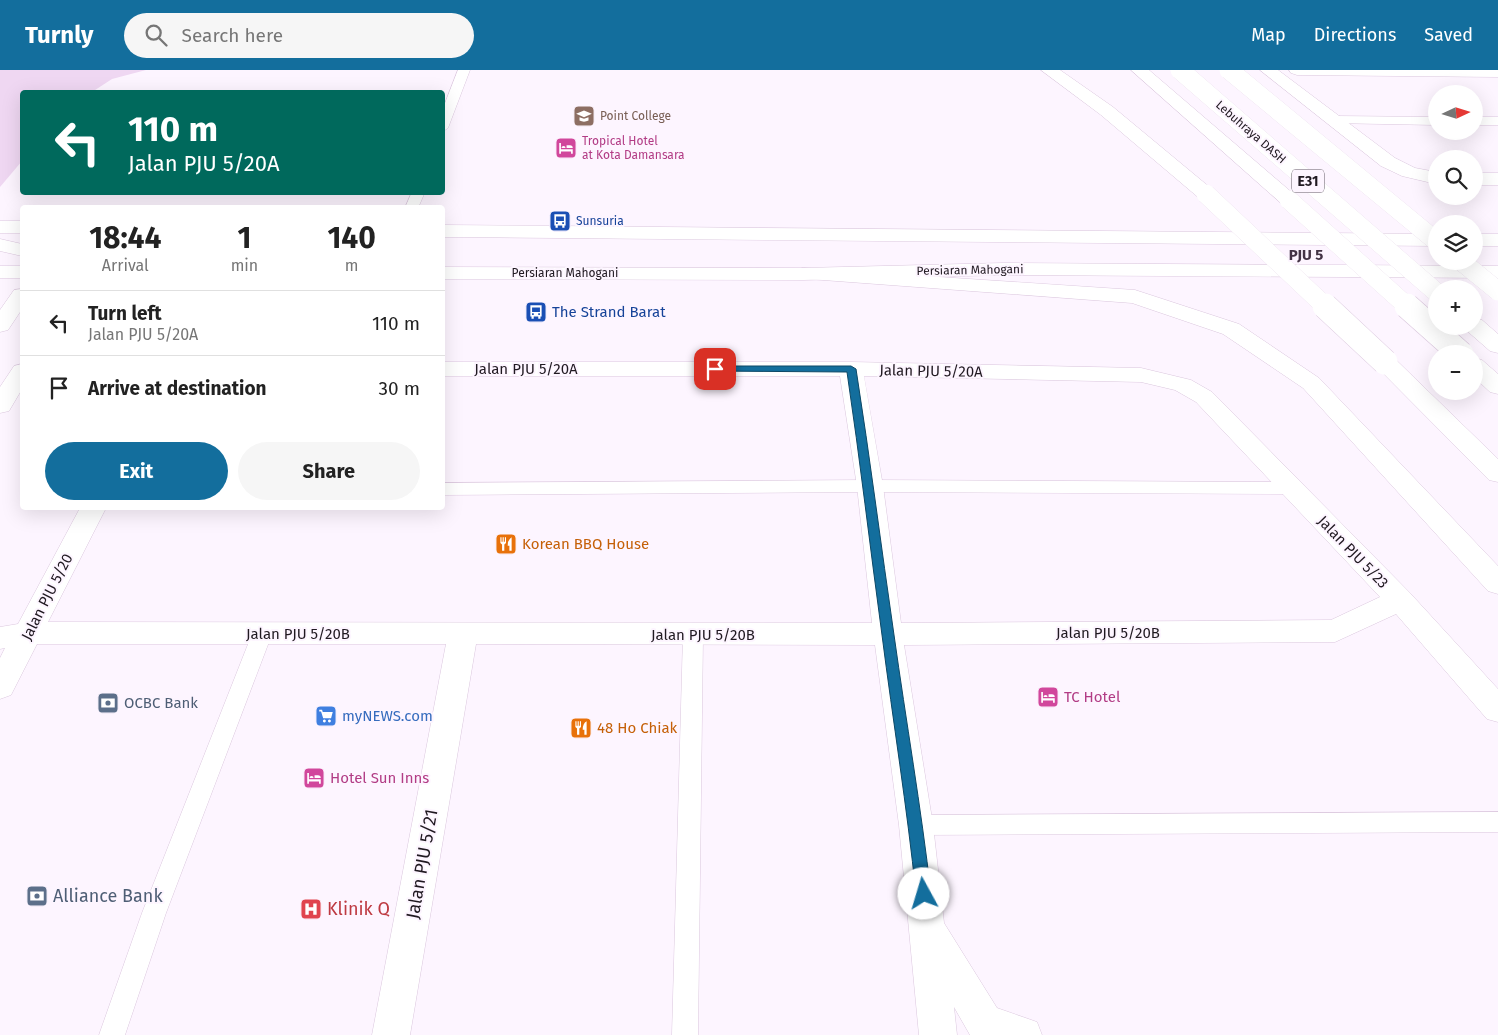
<!DOCTYPE html>
<meta charset="utf-8">
<style>
:root{--surface:#fff;--page:#f6f6f6;--text:#222;--muted:#767676;--line:#e0e0e0;--accent:#136e9d}
body{margin:0;font-family:"Fira Sans",sans-serif;background:var(--page);color:var(--text);height:100vh;display:flex;flex-direction:column;font-size:19px;white-space:nowrap}
*{box-sizing:border-box;margin:0}
p{font-size:16px;color:var(--muted)}
.icon{flex:none;width:28px;height:28px;fill:none;stroke:currentColor;stroke-width:2;stroke-linecap:round;stroke-linejoin:round}
.map{position:relative;flex:1;overflow:hidden}
.details{position:absolute;left:20px;top:135px;width:425px;height:305px;display:flex;flex-direction:column;background:var(--surface);border-radius:5px;box-shadow:0 5px 20px #0002}
.details>*{flex:none}
.hud{position:absolute;left:20px;top:20px;width:425px;height:105px;border-radius:5px;box-shadow:0 5px 20px #0002;background:#00695c;color:#fff;overflow:hidden}
.needle{width:32px;rotate:86deg}
.buttons{position:absolute;left:1428px;top:15px;display:grid;gap:10px}
.buttons a{display:grid;place-items:center;width:55px;height:55px;border-radius:50%;background:var(--surface);box-shadow:0 5px 20px #0002;font-size:25px}
.pin{position:absolute;display:grid;place-items:center;width:42px;height:42px;color:#fff;margin:-21px;border-radius:10px;box-shadow:0 2px 8px #0006}
.me{position:absolute;width:55px;margin:-28px;rotate:354deg;stroke-linejoin:round;filter:drop-shadow(0 0 4px #0008)}
.turn{display:flex;align-items:center;gap:18px;height:105px;padding:0 25px;font-size:22px}
.turn .icon{width:65px;height:65px;stroke-width:2.5}
.turn b{display:block;font-size:35px;line-height:42px}
.eta{display:flex;justify-content:space-evenly;align-items:center;height:85px;text-align:center}
.eta b{font-size:30px;font-weight:700;line-height:35px}
.action{display:flex;gap:10px;margin-top:auto;padding:10px 25px}
.action a{flex:1;height:58px;border-radius:30px;background:var(--accent);color:#fff;font-size:20px;font-weight:700;line-height:58px;text-align:center}
.action a+a{background:var(--page);color:var(--text)}
ul{padding:0;list-style:none}
li{display:flex;align-items:center;gap:15px;height:65px;padding:0 25px;border-top:1px solid var(--line)}
li div{flex:1}
li b{display:block;font-size:19px}
li em{font-style:normal}
header{display:flex;align-items:center;gap:30px;box-sizing:border-box;height:70px;padding:0 25px;background:var(--accent);color:#fff}
header strong{font-size:24px}
nav{display:flex;gap:28px;margin-inline-start:auto;font-size:18px}
.search{width:350px;height:45px;background:var(--page);display:flex;align-items:center;gap:12px;box-sizing:border-box;padding:0 18px;border-radius:28px;color:var(--muted);font-size:19px}
.map>svg:first-child{display:block}
.green{fill:#efd7f2}
.lines{fill:none;stroke-linecap:round;stroke-linejoin:round}
.lane-casing{stroke:#dbc7de;stroke-width:1}
.street-casing{stroke:#dbc7de;stroke-width:1}
.secondary-casing{stroke:#dbc7de;stroke-width:1}
.highway-casing{stroke:#dbc7de;stroke-width:1}
.lane{fill:#fff;fill-rule:evenodd}
.street{fill:#fff;fill-rule:evenodd}
.secondary{fill:#fff;fill-rule:evenodd}
.highway{fill:#fff;fill-rule:evenodd}
.highway-bridge-far1-casing{stroke:#dbc7de;stroke-width:19;stroke-linecap:butt}
.highway-bridge-casing{stroke:#dbc7de;stroke-width:26;stroke-linecap:butt}
.highway-bridge-far1{stroke:#fff;stroke-width:19}
.highway-bridge{stroke:#fff;stroke-width:25}
.route{fill:#136e9d;stroke:#0c4866}
.labels{text-anchor:middle;dominant-baseline:central;stroke-width:4;stroke-linejoin:round;paint-order:stroke}
.far-education-label{font-size:12px;fill:#785e54;stroke:#fdf5ff;text-anchor:start}
.far-street-label{font-size:12px;fill:#201921;stroke:#fdf5ff}
.far-hotel-label{font-size:12px;fill:#b23c85;stroke:#fdf5ff;text-anchor:start}
.far-transit-label{font-size:12px;fill:#164399;stroke:#fdf5ff;text-anchor:start}
.shield{fill:#fdf5ff;stroke:#625b64;stroke-width:1}
.shield-label{font-size:14px;font-weight:bold;fill:#201921}
.far-quarter-label{font-size:15px;font-weight:bold;fill:#433345;stroke:#fdf5ff}
.transit-label{font-size:15px;fill:#164399;stroke:#fdf5ff;text-anchor:start}
.street-label{font-size:15px;fill:#201921;stroke:#fdf5ff}
.food-label{font-size:15px;fill:#c56008;stroke:#fdf5ff;text-anchor:start}
.hotel-label{font-size:15px;fill:#b23c85;stroke:#fdf5ff;text-anchor:start}
.service-label{font-size:15px;fill:#4e5e75;stroke:#fdf5ff;text-anchor:start}
.shop-label{font-size:15px;fill:#366cbe;stroke:#fdf5ff;text-anchor:start}
.near-street-label{font-size:18px;fill:#201921;stroke:#fdf5ff}
.near-service-label{font-size:18px;fill:#4e5e75;stroke:#fdf5ff;text-anchor:start}
.near-health-label{font-size:18px;fill:#be3a42;stroke:#fdf5ff;text-anchor:start}
</style>
<header>
<strong>Turnly</strong>
<div class="search"><svg class="icon" aria-label="search" viewBox="0 0 24 24"><circle cx="10" cy="10" r="6"/><path d="M15 15l6 6"/></svg>Search here</div>
<nav><a>Map</a><a>Directions</a><a>Saved</a></nav>
</header>
<div class="map">
<svg width="1498" height="965" viewBox="0 0 1498 965">
<rect width="100%" height="100%" fill="#fdf5ff"/>
<!-- green -->
<path class="green" d="M 0,0 L 146,0 L 112,9 L 92,22 L 22,22 L 22,91 L 0,117 Z"/>
<g class="lines">
<!-- lane casing -->
<g class="lane-casing">
<path id="lane" d="M 458,0 L 470,0 L 448,58 L 442,62 L 442,41 Z
M 1334,46 L 1436,47 L 1436,55 L 1330,53 L 1328,50 L 1330,47 Z
M 1474,47 L 1498,47 L 1498,55 L 1474,55 Z
M 412,122 L 425,122 L 418,138 L 405,138 Z
M 870,410 L 1292,412 L 1298,414 L 1301,418 L 1298,422 L 1292,424 L 870,422 L 442,425 L 442,413 Z
M 262,557 L 269,559 L 272,564 L 166,843 L 125,965 L 99,965 L 142,843 L 252,564 L 255,559 Z
M 693,558 L 700,560 L 703,565 L 698,965 L 672,965 L 683,565 L 686,560 Z
M 1498,742 L 1498,762 L 916,765 L 908,762 L 905,755 L 908,748 L 916,745 Z"/>
</g>
<!-- street casing -->
<g class="street-casing">
<path id="street" d="M 1260,0 L 1278,0 L 1395,88 L 1415,98 L 1436,102 L 1436,114 L 1402,106 L 1381,96 Z
M 1289,0 L 1498,0 L 1498,7 L 1297,5 L 1291,3 Z
M 1474,103 L 1498,103 L 1498,115 L 1474,115 Z
M 442,292 L 851,292 L 1141,298 L 1191,310 L 1212,322 L 1410,523 L 1498,619 L 1498,652 L 1487,649 L 1396,544 L 1335,572 L 904,575 L 933,755 L 944,853 L 997,938 L 1037,952 L 1042,965 L 970,965 L 954,937 L 957,965 L 919,965 L 899,755 L 875,575 L 476,574 L 410,965 L 372,965 L 446,574 L 37,574 L 11,625 L 0,629 L 0,588 L 5,578 L 0,579 L 0,557 L 18,554 L 80,438 L 106,438 L 48,552 L 872,553 L 857,416 L 840,306 L 442,306 ZM 864,306 L 1141,312 L 1175,320 L 1196,332 L 1380,527 L 1331,550 L 901,553 L 883,416 Z"/>
</g>
<!-- secondary casing -->
<g class="secondary-casing">
<path id="secondary" d="M 0,151 L 22,151 L 22,163 L 0,163 Z
M 442,155 L 1436,164 L 1436,176 L 442,167 Z
M 1474,164 L 1498,164 L 1498,176 L 1474,176 Z
M 0,169 L 22,174 L 22,186 L 0,181 Z
M 1004,193 L 1498,196 L 1498,208 L 1004,205 L 803,210 L 442,209 L 442,197 L 803,198 Z
M 0,196 L 22,196 L 22,208 L 0,208 Z
M 22,219 L 22,239 L 8,260 L 0,262 L 0,240 L 14,220 Z
M 22,294 L 22,319 L 9,341 L 0,343 L 0,317 L 14,296 Z"/>
</g>
<!-- highway casing -->
<g class="highway-casing">
<path id="highway" d="M 1041,0 L 1060,0 L 1113,37 L 1213,120 L 1216,124 L 1213,128 L 1206,130 L 1199,128 L 1101,45 Z
M 1131,0 L 1149,0 L 1296,126 L 1299,130 L 1296,134 L 1289,136 L 1282,134 Z
M 803,198 L 1135,220 L 1239,254 L 1319,308 L 1498,496 L 1498,524 L 1488,521 L 1303,318 L 1223,264 L 1132,233 L 796,208 L 792,204 L 796,200 Z
M 1474,248 L 1482,250 L 1498,264 L 1498,283 L 1490,281 L 1466,260 L 1464,256 L 1474,256 Z
M 1385,285 L 1393,287 L 1498,389 L 1498,412 L 1489,410 L 1377,297 L 1373,292 L 1377,287 Z
M 1474,288 L 1482,290 L 1498,304 L 1498,324 L 1490,322 L 1474,307 Z"/>
</g>
<!-- lane -->
<use href="#lane" class="lane"/>
<!-- street -->
<use href="#street" class="street"/>
<!-- secondary -->
<use href="#secondary" class="secondary"/>
<!-- highway -->
<use href="#highway" class="highway"/>
<!-- highway-bridge-far1 casing -->
<g class="highway-bridge-far1-casing">
<path id="highway-bridge-far1" d="M 1180,0 L 1436,222
M 1229,0 L 1436,171
M 1206,124 L 1326,237
M 1289,130 L 1408,237
M 1461,191 L 1498,221"/>
</g>
<!-- highway-bridge casing -->
<g class="highway-bridge-casing">
<path id="highway-bridge" d="M 1325,236 L 1385,292
M 1407,236 L 1461,284"/>
</g>
<!-- highway-bridge-far1 -->
<use href="#highway-bridge-far1" class="highway-bridge-far1"/>
<!-- highway-bridge -->
<use href="#highway-bridge" class="highway-bridge"/>
</g>
<!-- route -->
<path class="route" d="M 715,296 L 851,296 L 856,299 C 870,388 881,476 894,565 C 906,651 921,737 931,824 L 929,828 L 924,830 L 918,828 L 916,824 C 907,737 893,651 882,565 C 870,477 860,389 847,302 L 712,301 L 710,299 Z"/>
<!-- icons -->
<defs>
<g id="university-square" transform="scale(1.125)"><rect x="-9" y="-9" width="18" height="18" rx="4" fill="#8d6e63" stroke="#fdf5ff"/><path d="M0-5L7-2L0 1L-7-2ZM-4 1L0 2.5L4 1V4Q0 6-4 4Z" fill="#fff"/></g>
<g id="hotel-square" transform="scale(1.125)"><rect x="-9" y="-9" width="18" height="18" rx="4" fill="#d1479c" stroke="#fdf5ff"/><path d="M-6-4.5h1.5V1H6V5H4.5V3h-9V5H-6ZM-4 0a1.8 1.8 0 1 1 3.6 0ZM.5 0V-2.5h3Q6-2.5 6 0Z" fill="#fff"/></g>
<g id="bus-square" transform="scale(1.125)"><rect x="-9" y="-9" width="18" height="18" rx="4" fill="#1a4fb4" stroke="#fdf5ff"/><path d="M-5-6H5V4H4V6H2V4H-2V6H-4V4H-5ZM-3.5-4V0h7V-4ZM-3.5 1.2v1.5H-2V1.2ZM2 1.2v1.5H3.5V1.2Z" fill="#fff"/></g>
<g id="restaurant-square" transform="scale(1.125)"><rect x="-9" y="-9" width="18" height="18" rx="4" fill="#e8710a" stroke="#fdf5ff"/><path d="M-5-6h1v4h1v-4h1v4h1v-4h1v5L-1.5 .5V6h-2V.5L-5-1ZM5-6V6H3V1.5H1.5Q1.5-4 5-6Z" fill="#fff"/></g>
<g id="bank-square" transform="scale(1.125)"><rect x="-9" y="-9" width="18" height="18" rx="4" fill="#5c6f8a" stroke="#fdf5ff"/><path d="M-6-4H6V4H-6ZM0-2.3a2.3 2.3 0 1 0 0 4.6a2.3 2.3 0 1 0 0-4.6Z" fill="#fff"/></g>
<g id="supermarket-square" transform="scale(1.125)"><rect x="-9" y="-9" width="18" height="18" rx="4" fill="#3f7fe0" stroke="#fdf5ff"/><path d="M-6-5.5h2.5l.6 2H6L4.5 2H-2.5L-4.4-4H-6ZM-1.5 3.2a1.3 1.3 0 1 0 .1 0ZM3 3.2a1.3 1.3 0 1 0 .1 0Z" fill="#fff"/></g>
<g id="hospital-square" transform="scale(1.125)"><rect x="-9" y="-9" width="18" height="18" rx="4" fill="#e0444e" stroke="#fdf5ff"/><path d="M-5-5h3v3.5h4V-5h3V5h-3V1.5h-4V5h-3Z" fill="#fff"/></g>
</defs>
<g fill-rule="evenodd">
<use href="#university-square" x="584" y="46"/>
<use href="#hotel-square" x="566" y="78"/>
<use href="#bus-square" x="560" y="151"/>
<use href="#bus-square" x="536" y="242"/>
<use href="#restaurant-square" x="506" y="474"/>
<use href="#hotel-square" x="1048" y="627"/>
<use href="#bank-square" x="108" y="633"/>
<use href="#supermarket-square" x="326" y="646"/>
<use href="#restaurant-square" x="581" y="658"/>
<use href="#hotel-square" x="314" y="708"/>
<use href="#bank-square" x="37" y="826"/>
<use href="#hospital-square" x="311" y="839"/>
</g>
<g class="labels">
<!-- far-education labels -->
<g class="far-education-label">
<text x="600" y="46">Point College</text>
</g>
<!-- far-street labels -->
<g class="far-street-label">
<text transform="translate(1251 62) rotate(41)">Lebuhraya DASH</text>
<text transform="translate(970 200) rotate(-1)">Persiaran Mahogani</text>
<text x="565" y="203">Persiaran Mahogani</text>
</g>
<!-- far-hotel labels -->
<g class="far-hotel-label">
<text x="582" y="71">Tropical Hotel<tspan x="582" dy="14">at Kota Damansara</tspan></text>
</g>
<!-- far-transit labels -->
<g class="far-transit-label">
<text x="576" y="151">Sunsuria</text>
</g>
<!-- shield labels -->
<rect class="shield" x="1292" y="99.5" width="32" height="23" rx="4"/>
<g class="shield-label">
<text x="1308" y="111">E31</text>
</g>
<!-- far-quarter labels -->
<g class="far-quarter-label">
<text x="1306" y="185">PJU 5</text>
</g>
<!-- transit labels -->
<g class="transit-label">
<text x="552" y="242">The Strand Barat</text>
</g>
<!-- street labels -->
<g class="street-label">
<text x="526" y="299">Jalan PJU 5/20A</text>
<text transform="translate(931 301) rotate(1)">Jalan PJU 5/20A</text>
<text transform="translate(1353 482) rotate(46)">Jalan PJU 5/23</text>
<text transform="translate(47 527) rotate(-63)">Jalan PJU 5/20</text>
<text x="1108" y="563">Jalan PJU 5/20B</text>
<text x="298" y="564">Jalan PJU 5/20B</text>
<text x="703" y="565">Jalan PJU 5/20B</text>
</g>
<!-- food labels -->
<g class="food-label">
<text x="522" y="474">Korean BBQ House</text>
<text x="597" y="658">48 Ho Chiak</text>
</g>
<!-- hotel labels -->
<g class="hotel-label">
<text x="1064" y="627">TC Hotel</text>
<text x="330" y="708">Hotel Sun Inns</text>
</g>
<!-- service labels -->
<g class="service-label">
<text x="124" y="633">OCBC Bank</text>
</g>
<!-- shop labels -->
<g class="shop-label">
<text x="342" y="646">myNEWS.com</text>
</g>
<!-- near-street labels -->
<g class="near-street-label">
<text transform="translate(422 794) rotate(-80)">Jalan PJU 5/21</text>
</g>
<!-- near-service labels -->
<g class="near-service-label">
<text x="53" y="826">Alliance Bank</text>
</g>
<!-- near-health labels -->
<g class="near-health-label">
<text x="327" y="839">Klinik Q</text>
</g>
</g>
</svg>
<div class="buttons">
<a><svg class="needle" viewBox="-14 -14 28 28"><path d="M0-13l5 13h-10z" fill="#e53935"/><path d="M0 13l5-13h-10z" fill="#767676"/></svg></a>
<a><svg class="icon" aria-label="search" viewBox="0 0 24 24"><circle cx="10" cy="10" r="6"/><path d="M15 15l6 6"/></svg></a>
<a><svg class="icon" aria-label="layers" viewBox="0 0 24 24"><path d="M12 4l9 5-9 5-9-5zM3 14l9 5 9-5"/></svg></a>
<a>+</a>
<a>−</a>
</div>
<div class="pin" style="left:715px;top:299px;background:#d93025"><svg class="icon" aria-label="arrive" viewBox="0 0 24 24"><path d="M6 21V4h12l-3 4 3 4H6"/></svg></div>
<svg class="me" style="left:924px;top:824px" viewBox="-20 -20 40 40"><circle r="19" fill="#fff"/><path d="M0-13L10 11 0 6-10 11z" fill="#136e9d"/></svg>
<div class="hud">
<div class="turn"><svg class="icon" aria-label="left" viewBox="0 0 24 24"><path d="M17 20v-9H6M10 6l-5 5 5 5"/></svg><div><b>110 m</b>Jalan PJU 5/20A</div></div>
</div>
<section class="details">
<div class="eta">
<div><b>18:44</b><p>Arrival</p></div>
<div><b>1</b><p>min</p></div>
<div><b>140</b><p>m</p></div>
</div>
<ul>
<li><svg class="icon" aria-label="left" viewBox="0 0 24 24"><path d="M17 20v-9H6M10 6l-5 5 5 5"/></svg><div><b>Turn left</b><p>Jalan PJU 5/20A</p></div><em>110 m</em></li>
<li><svg class="icon" aria-label="arrive" viewBox="0 0 24 24"><path d="M6 21V4h12l-3 4 3 4H6"/></svg><div><b>Arrive at destination</b></div><em>30 m</em></li>
</ul>
<div class="action"><a>Exit</a><a>Share</a></div>
</section>
</div>
